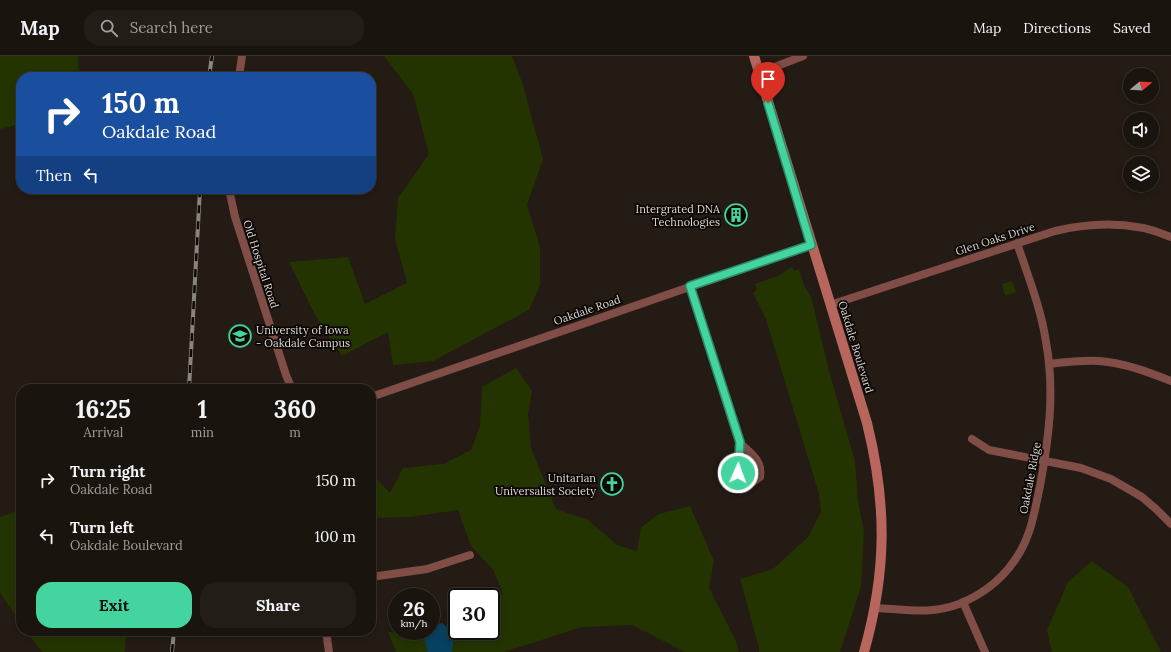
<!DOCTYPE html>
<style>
:root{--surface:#1a140f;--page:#231d18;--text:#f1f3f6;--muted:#9f9e9e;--line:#38332f;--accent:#44d49f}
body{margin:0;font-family:Lora,serif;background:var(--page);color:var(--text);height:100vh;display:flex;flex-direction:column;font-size:15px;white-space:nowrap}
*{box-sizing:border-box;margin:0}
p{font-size:13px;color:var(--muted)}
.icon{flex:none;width:22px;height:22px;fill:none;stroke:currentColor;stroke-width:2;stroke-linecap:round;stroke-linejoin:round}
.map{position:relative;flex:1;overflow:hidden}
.side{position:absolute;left:16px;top:328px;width:360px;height:252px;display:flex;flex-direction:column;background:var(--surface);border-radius:16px;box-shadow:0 2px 6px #0003,0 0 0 1px var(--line)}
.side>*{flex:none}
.hud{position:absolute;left:16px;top:16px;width:360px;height:122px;border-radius:16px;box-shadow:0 2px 6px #0003,0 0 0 1px var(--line);background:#1a4fa0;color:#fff;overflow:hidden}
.needle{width:26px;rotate:72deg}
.tools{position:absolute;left:1123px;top:12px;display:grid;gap:8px}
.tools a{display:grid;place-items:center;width:36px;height:36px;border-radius:50%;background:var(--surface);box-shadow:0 2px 6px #0003,0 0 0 1px var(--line);font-size:20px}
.speed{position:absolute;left:388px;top:532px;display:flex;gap:8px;font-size:20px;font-weight:700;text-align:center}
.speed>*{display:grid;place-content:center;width:52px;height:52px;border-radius:50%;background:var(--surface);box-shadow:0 2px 6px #0003,0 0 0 1px var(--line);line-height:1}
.speed small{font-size:10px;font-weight:400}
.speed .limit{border:2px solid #111;border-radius:6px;background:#fff;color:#111}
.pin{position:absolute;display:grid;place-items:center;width:34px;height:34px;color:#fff;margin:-41px -17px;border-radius:50% 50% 50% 0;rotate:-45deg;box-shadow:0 0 4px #0007}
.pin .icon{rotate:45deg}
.me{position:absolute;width:44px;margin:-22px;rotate:2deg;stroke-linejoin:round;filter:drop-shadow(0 0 3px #0008)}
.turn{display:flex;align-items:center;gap:14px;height:84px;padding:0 20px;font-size:18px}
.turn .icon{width:52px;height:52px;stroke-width:2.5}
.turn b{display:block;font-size:28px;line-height:34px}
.then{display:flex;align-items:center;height:38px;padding:0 20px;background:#0003;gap:8px;font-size:15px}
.eta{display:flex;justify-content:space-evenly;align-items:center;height:68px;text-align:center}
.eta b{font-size:24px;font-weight:700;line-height:28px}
.primary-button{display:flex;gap:8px;margin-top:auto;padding:8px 20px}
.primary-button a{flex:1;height:46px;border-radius:16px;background:var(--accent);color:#111;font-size:16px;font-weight:700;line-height:46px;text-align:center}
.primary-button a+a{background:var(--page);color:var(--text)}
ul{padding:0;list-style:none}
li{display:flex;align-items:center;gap:12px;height:56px;padding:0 20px}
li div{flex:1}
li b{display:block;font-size:15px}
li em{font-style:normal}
header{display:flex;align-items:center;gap:24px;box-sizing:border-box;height:56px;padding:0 20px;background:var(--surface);border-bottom:1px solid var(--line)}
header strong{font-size:19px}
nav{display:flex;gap:22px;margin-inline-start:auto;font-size:14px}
.search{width:280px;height:36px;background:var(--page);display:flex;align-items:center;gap:10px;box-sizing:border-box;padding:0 14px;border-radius:16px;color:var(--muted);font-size:15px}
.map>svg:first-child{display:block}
.green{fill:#243400}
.water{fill:#074060}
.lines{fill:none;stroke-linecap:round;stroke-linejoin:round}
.minor{stroke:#804d47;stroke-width:8}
.secondary{stroke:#b8665d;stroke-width:10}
.rail-casing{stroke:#8c857f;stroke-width:4}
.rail{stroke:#0a0705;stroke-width:2.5;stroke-dasharray:8;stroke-linecap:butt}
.route-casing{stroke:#2c8a67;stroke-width:10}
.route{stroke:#44d49f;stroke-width:7}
.labels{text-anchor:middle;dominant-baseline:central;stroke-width:3.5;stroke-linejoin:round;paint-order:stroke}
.poi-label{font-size:11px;fill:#dfd9d4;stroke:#0a0705;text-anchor:end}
.street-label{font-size:11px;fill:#dfd9d4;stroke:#0a0705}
</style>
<header>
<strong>Map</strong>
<div class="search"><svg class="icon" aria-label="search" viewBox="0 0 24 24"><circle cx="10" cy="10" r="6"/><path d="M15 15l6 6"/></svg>Search here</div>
<nav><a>Map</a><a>Directions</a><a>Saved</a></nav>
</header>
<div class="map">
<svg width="1171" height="596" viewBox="0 0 1171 596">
<rect width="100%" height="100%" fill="#231b14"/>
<!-- green -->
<path class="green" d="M 0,0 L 78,0 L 79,21 L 21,21 L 21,68 L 0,73 Z
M 384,0 L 512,0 L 523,29 L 543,103 L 527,149 L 540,191 L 540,229 L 529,254 L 433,305 L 393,309 L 388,276 L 342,300 L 315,259 L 289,206 L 348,201 L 365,248 L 407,227 L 395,183 L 398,142 L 429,98 L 413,38 Z
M 792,211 L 794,215 L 799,213 L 804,229 L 811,241 L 831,322 L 855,405 L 858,445 L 864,475 L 861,531 L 840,596 L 759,596 L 759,592 L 740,523 L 773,513 L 808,481 L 821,456 L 819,438 L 766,263 L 753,237 L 757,234 L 755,228 L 778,220 Z
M 1012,225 L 1016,236 L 1005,240 L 1002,228 Z
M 516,312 L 532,335 L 528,358 L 531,392 L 556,453 L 588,464 L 617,489 L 637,495 L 641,471 L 659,458 L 690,450 L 714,505 L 709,532 L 735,583 L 739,596 L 685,596 L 632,569 L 582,571 L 504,596 L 396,596 L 388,576 L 423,577 L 457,567 L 457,575 L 491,575 L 491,550 L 503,538 L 494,515 L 471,490 L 458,454 L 411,461 L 371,462 L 371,416 L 390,437 L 403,412 L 443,408 L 471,394 L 480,370 L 482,331 Z
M 21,454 L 21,567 L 0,537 L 0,461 Z
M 1092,505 L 1128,531 L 1161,596 L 1052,596 L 1047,574 L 1068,526 Z
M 26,575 L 122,575 L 126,580 L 125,596 L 42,596 Z"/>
<!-- water -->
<path class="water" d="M 442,567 L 448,572 L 454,580 L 452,596 L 428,596 L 425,586 L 425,575 L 431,575 L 431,570 Z"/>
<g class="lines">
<!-- minor -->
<path class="minor" d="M 759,17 L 803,0
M 239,21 L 242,0
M 229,133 L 235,161 L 286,319 L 292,333
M 690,230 L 739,386 L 738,417 L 740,424 L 747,428 L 753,426 L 760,421 C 763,404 750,397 739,386
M 830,249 L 1055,175 C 1094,166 1134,165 1171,181
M 1049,308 C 1066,306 1083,304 1099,305 C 1125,307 1148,316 1171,325
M 371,341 L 811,189
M 972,383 L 989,394 L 1081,412 L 1111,423 L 1142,441 L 1156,453 L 1171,468
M 371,521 L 427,513 L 470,499
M 963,546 L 985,596
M 875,552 C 904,553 930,559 959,548 C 984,538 1006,520 1020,496 C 1032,475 1035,453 1040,430 C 1049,382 1055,335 1046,286 C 1041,252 1028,220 1017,187
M 326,575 L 329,596"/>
<!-- secondary -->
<path class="secondary" d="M 754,0 L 867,367 C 887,448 887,515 864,596"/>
<!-- rail casing -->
<g class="rail-casing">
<path id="rail" d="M 209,21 L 212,0
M 189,333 L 200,133
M 172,596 L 174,575"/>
</g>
<!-- rail -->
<use href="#rail" class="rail"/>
</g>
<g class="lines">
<!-- route casing -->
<g class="route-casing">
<path id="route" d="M 738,417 L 740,386 L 690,230 L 811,189 L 768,47"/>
</g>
<!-- route -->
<use href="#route" class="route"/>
</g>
<!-- icons -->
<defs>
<g id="building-ring" transform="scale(1.15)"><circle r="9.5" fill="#0a0705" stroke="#44d49f" stroke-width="1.5"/><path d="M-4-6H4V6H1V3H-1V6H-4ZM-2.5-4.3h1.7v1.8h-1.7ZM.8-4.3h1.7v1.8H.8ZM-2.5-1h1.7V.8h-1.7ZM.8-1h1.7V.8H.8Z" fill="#44d49f"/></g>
<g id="university-ring" transform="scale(1.15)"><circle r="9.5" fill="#0a0705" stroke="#44d49f" stroke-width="1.5"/><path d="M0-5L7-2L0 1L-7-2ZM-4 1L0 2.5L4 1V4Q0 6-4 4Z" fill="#44d49f"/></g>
<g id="church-ring" transform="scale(1.15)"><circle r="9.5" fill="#0a0705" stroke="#44d49f" stroke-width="1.5"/><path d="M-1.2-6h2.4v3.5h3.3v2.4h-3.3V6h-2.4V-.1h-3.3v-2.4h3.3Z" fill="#44d49f"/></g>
</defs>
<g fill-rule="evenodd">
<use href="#building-ring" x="736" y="159"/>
<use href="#university-ring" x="240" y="280"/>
<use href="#church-ring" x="612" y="428"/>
</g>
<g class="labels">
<!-- poi labels -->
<g class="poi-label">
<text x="720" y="153">Intergrated DNA<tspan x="720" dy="13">Technologies</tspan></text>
<text x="256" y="274" text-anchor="start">University of Iowa<tspan x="256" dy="13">- Oakdale Campus</tspan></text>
<text x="596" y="422">Unitarian<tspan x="596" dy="13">Universalist Society</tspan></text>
</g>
<!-- street labels -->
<g class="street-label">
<text transform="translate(995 183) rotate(-18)">Glen Oaks Drive</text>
<text transform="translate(261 208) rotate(72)">Old Hospital Road</text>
<text transform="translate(587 254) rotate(-19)">Oakdale Road</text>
<text transform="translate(856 291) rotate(73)">Oakdale Boulevard</text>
<text transform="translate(1030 422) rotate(-79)">Oakdale Ridge</text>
</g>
</g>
</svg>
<div class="tools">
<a><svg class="needle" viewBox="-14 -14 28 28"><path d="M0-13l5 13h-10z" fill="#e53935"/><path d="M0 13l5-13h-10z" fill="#9f9e9e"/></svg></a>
<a><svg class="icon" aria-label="sound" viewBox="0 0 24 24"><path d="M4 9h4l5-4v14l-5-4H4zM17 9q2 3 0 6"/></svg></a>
<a><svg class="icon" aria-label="layers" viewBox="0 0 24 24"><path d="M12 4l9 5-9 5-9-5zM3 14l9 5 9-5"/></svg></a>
</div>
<div class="speed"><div>26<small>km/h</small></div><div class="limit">30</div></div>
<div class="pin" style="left:768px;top:47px;background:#d93025"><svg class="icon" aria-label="arrive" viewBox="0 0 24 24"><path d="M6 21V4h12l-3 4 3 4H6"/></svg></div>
<svg class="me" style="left:738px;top:417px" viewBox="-20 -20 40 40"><circle r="17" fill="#44d49f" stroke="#fff" stroke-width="3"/><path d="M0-11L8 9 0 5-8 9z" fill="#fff"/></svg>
<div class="hud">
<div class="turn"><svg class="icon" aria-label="right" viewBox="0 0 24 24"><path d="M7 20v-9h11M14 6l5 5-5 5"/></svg><div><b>150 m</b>Oakdale Road</div></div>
<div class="then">Then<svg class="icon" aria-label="left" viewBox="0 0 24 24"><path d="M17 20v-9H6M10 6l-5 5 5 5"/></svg></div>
</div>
<section class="side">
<div class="eta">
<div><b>16:25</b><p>Arrival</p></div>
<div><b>1</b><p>min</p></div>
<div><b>360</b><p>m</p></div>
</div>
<ul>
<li><svg class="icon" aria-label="right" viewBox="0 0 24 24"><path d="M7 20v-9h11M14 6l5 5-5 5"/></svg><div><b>Turn right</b><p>Oakdale Road</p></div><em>150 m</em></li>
<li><svg class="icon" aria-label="left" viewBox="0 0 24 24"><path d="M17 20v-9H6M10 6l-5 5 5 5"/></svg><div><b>Turn left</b><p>Oakdale Boulevard</p></div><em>100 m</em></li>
</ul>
<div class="primary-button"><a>Exit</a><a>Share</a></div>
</section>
</div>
